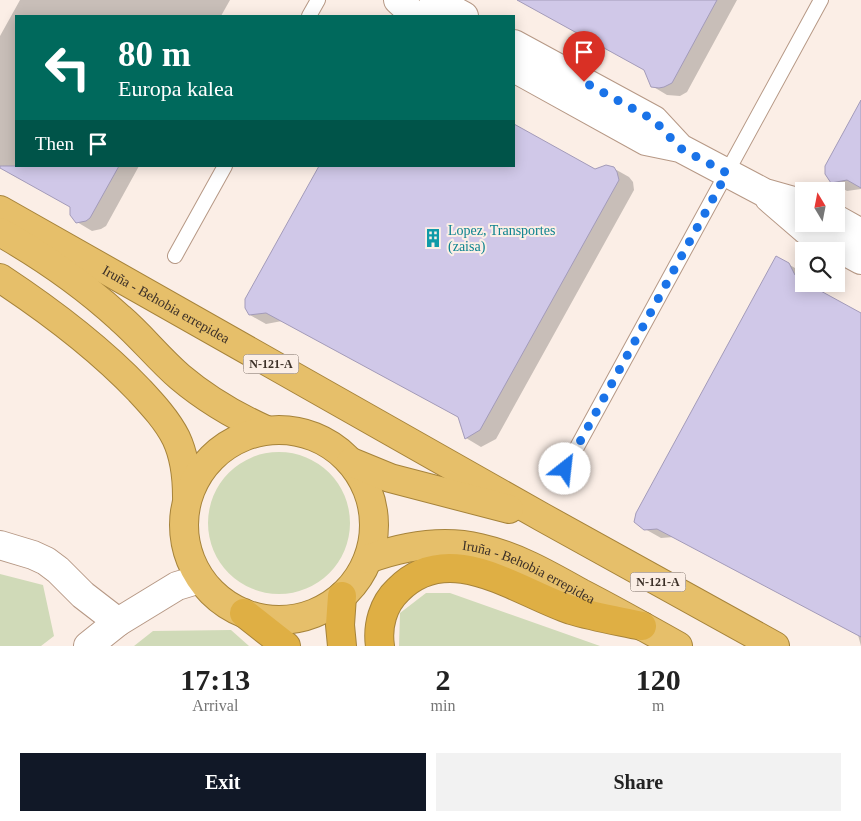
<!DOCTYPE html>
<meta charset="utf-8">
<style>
:root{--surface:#fff;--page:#f2f2f2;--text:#222;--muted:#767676;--accent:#111827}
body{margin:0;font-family:"Times New Roman",serif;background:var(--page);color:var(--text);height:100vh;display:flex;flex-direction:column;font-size:19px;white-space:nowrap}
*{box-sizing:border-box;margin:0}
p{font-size:16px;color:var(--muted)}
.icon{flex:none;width:28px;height:28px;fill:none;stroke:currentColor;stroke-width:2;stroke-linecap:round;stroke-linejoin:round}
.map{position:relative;height:646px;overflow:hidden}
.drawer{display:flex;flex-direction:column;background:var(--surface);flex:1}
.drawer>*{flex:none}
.hud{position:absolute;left:15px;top:15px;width:500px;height:152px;border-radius:0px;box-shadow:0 2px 12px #0003;background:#00695c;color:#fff;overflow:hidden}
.needle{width:32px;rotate:350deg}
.fabs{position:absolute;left:795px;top:182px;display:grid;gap:10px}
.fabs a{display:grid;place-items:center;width:50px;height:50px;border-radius:0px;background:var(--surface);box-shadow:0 2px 12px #0003;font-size:25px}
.pin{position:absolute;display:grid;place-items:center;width:42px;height:42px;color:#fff;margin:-51px -21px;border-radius:50% 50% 50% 0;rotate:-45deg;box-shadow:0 0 5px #0007}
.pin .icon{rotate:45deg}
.me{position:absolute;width:55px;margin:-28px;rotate:29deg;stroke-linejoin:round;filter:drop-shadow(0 0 4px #0008)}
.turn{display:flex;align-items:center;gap:18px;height:105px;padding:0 20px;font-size:22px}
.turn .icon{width:65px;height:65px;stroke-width:2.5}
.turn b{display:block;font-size:35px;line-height:42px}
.then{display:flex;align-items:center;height:48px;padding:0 20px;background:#0003;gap:10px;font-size:19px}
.eta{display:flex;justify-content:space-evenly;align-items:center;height:85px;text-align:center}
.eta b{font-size:30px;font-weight:800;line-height:35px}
.primary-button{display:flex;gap:10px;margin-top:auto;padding:10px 20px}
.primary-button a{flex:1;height:58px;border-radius:0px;background:var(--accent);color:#fff;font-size:20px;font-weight:800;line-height:58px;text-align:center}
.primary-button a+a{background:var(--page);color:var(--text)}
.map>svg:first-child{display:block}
.green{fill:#d0dab8}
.shadow{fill:#0003}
.building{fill:#d0c8e8;stroke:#a39bb9}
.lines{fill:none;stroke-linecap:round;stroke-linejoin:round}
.service-casing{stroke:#b69885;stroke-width:16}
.minor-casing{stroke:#b69885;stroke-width:30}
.tertiary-casing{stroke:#b69885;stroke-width:30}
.trunk-casing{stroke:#a6833a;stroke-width:30}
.motorway-casing{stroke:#a6833a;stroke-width:30}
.service{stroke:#fff;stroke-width:14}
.minor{stroke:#fff;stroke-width:28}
.tertiary{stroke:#fff;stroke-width:28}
.trunk{stroke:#e6bf6a;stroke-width:28}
.motorway{stroke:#dfaf44;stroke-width:28}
.route{stroke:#1a73e8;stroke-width:9;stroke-dasharray:0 16.2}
.labels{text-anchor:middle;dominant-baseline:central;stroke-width:4;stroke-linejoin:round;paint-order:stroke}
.shield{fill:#fbeee6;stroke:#756961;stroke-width:1}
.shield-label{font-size:12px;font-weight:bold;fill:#3c3028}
.culture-label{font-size:14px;fill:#0d838f;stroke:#fbeee6;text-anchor:start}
.street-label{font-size:14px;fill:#3c3028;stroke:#fbeee6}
</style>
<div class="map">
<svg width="861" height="646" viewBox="0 0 861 646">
<rect width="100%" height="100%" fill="#fbeee6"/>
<!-- green -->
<path class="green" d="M208 523a71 71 0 1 1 142 0a71 71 0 1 1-142 0Z
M 0,574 L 43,585 L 54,636 L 41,646 L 0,646 Z
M 426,593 L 450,593 L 600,646 L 399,646 L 400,613 Z
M 231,630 L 249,646 L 134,646 L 153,631 Z"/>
<!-- shadow -->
<path class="shadow" d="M 20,0 L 230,0 L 221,16 L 16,16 L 16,166 L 139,166 L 106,226 L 101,229 L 92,231 L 77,222 L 71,207 L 0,167 L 0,36 Z
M 518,0 L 737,0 L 687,92 L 680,96 L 667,95 L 652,86 L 645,70 Z
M 861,103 L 861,189 L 847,191 L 832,182 Z
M 514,125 L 595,170 L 613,168 L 629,177 L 633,182 L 634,190 L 496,439 L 481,447 L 466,438 L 459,417 L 282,321 L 266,324 L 250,315 L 514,166 Z
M 777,258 L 804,273 L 804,284 L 810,284 L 812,287 L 861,315 L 861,646 L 858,635 L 674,537 L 661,538 L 645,529 Z"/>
<!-- building -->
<path class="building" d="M 517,0 L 717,0 L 672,83 L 664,87 L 659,88 L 651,87 L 644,70 Z
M 861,100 L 861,188 L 847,180 L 831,183 L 825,174 L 825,166 Z
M 514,124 L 595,169 L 606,165 L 614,167 L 617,172 L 619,180 L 480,430 L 465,439 L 458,417 L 266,313 L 249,315 L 245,308 L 245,299 L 319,166 L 514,166 Z
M 0,166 L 119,166 L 90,218 L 86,221 L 76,223 L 70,215 L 70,207 L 0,168 Z
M 776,256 L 789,263 L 795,275 L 804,282 L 804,284 L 808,284 L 861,313 L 861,637 L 657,529 L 644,530 L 634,522 L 636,513 Z"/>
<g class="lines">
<!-- service casing -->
<g class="service-casing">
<path id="service" d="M 309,16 L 318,0
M 175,256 L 225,166
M 565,469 L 821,0"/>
</g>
<!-- minor casing -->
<g class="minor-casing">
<path id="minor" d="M 398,0 L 411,12 L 419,16
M 434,0 L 464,16
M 514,44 L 654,120 L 680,148 L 765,193 L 804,204
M 514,68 L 646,141 L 680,148
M 769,198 L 806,230 L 861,260
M 836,219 L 861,233
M 88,646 L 118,622"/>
</g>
<!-- tertiary casing -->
<g class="tertiary-casing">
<path id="tertiary" d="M 0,545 L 33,555 L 46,561 L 58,570 L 83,595 L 118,622 L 177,586 L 200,579"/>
</g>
<!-- trunk casing -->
<g class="trunk-casing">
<g id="trunk">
<path id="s1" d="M 0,210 L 542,517 L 775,646"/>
<path d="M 0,232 C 42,256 84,285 120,318 C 141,336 158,358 180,377 C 206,399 235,416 266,430"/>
<path d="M 0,278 C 50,311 97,346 139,390 C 152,404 167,420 176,438 C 185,457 187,477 187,497"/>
<circle cx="279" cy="525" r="95"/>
<path d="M 351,462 L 390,478 L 509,509"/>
<path id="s2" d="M 368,559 C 404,546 442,539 480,548 C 516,556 549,575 581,593 C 614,610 646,628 678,646"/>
</g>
</g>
<!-- motorway casing -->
<g class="motorway-casing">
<path id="motorway" d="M 244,613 L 286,646
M 342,646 L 340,625 L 342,596
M 380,646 C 377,626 383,604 398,590 C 449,538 517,592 571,610 C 594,617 619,621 642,626"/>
</g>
<!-- service -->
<use href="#service" class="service"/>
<!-- minor -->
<use href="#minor" class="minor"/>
<!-- tertiary -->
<use href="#tertiary" class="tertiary"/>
<!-- trunk -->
<use href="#trunk" class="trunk"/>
<!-- motorway -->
<use href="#motorway" class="motorway"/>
</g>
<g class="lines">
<!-- route -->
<path class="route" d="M 565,469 L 727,173 L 680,148 L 654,120 L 584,82"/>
</g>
<!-- icons -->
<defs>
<g id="building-bare" transform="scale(1.5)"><path d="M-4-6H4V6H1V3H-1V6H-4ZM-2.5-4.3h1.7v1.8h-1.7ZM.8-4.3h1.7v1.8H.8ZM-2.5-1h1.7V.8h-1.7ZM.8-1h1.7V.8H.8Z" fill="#0f9aa8" stroke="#fbeee6" stroke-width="2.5" paint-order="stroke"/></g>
</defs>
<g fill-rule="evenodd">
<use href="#building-bare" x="433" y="238"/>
</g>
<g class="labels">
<!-- shield labels -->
<g class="shield">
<rect x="243.5" y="354.5" width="55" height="19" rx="4"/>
<rect x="630.5" y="572.5" width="55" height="19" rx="4"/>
</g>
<g class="shield-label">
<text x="271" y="364">N-121-A</text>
<text x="658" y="582">N-121-A</text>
</g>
<!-- culture labels -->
<g class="culture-label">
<text x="448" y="230">Lopez, Transportes<tspan x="448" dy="16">(zaisa)</tspan></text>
</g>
<!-- street labels -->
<g class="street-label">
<text stroke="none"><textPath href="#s1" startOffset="191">Iruña - Behobia errepidea</textPath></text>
<text stroke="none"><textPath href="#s2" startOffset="168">Iruña - Behobia errepidea</textPath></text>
</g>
</g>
</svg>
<div class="fabs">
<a><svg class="needle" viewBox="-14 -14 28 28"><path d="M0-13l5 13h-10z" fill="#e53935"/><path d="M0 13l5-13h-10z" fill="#767676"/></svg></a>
<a><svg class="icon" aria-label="search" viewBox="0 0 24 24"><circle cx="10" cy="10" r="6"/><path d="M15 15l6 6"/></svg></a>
</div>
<div class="pin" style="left:584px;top:82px;background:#d93025"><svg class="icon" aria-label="arrive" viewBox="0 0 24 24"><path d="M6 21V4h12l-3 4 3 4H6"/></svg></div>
<svg class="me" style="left:565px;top:469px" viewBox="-20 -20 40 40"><circle r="19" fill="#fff"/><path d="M0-13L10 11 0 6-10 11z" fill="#1a73e8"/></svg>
<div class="hud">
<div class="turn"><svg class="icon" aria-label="left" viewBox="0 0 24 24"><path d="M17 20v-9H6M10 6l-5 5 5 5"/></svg><div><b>80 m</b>Europa kalea</div></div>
<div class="then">Then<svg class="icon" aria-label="arrive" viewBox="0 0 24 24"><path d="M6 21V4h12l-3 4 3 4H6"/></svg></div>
</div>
</div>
<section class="drawer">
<div class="eta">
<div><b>17:13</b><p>Arrival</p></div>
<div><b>2</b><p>min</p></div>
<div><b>120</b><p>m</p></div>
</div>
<div class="primary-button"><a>Exit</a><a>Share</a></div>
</section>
